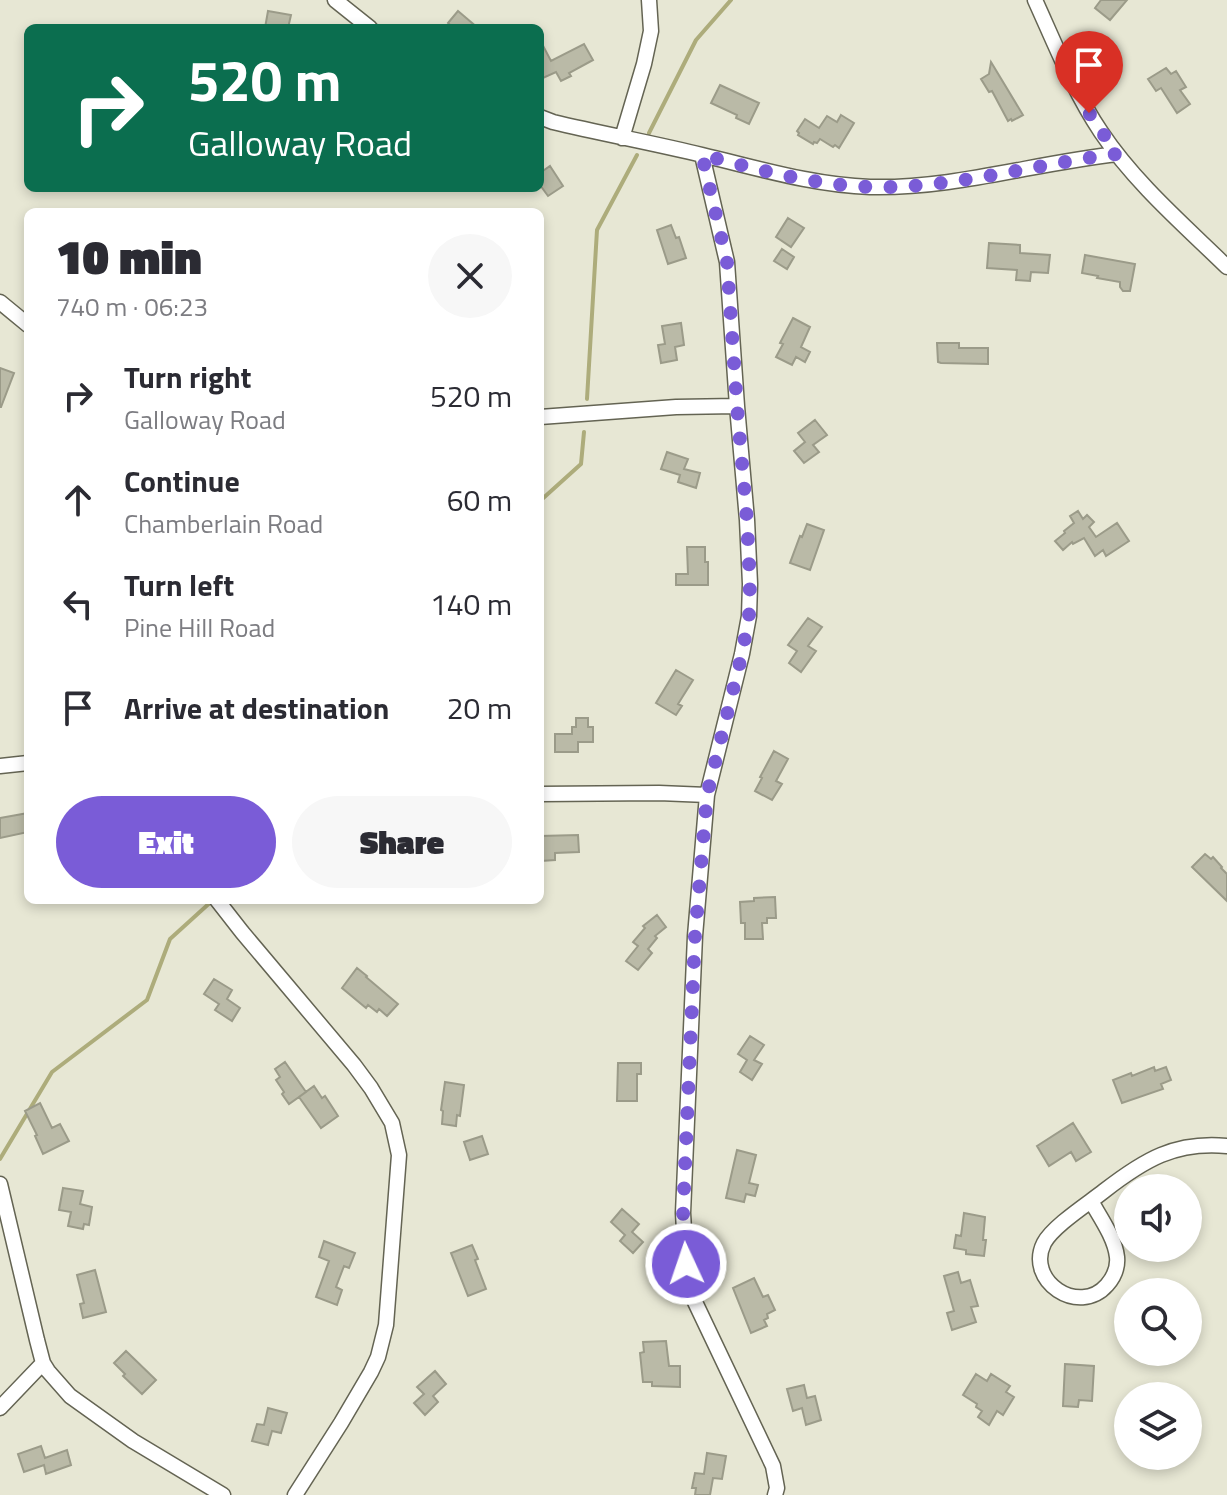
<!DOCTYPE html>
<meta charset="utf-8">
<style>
:root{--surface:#fff;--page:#f7f7f7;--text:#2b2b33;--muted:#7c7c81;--accent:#7a5cd7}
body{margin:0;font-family:"Titillium Web",sans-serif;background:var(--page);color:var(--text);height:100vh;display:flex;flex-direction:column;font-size:30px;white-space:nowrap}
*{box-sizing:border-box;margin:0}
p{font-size:26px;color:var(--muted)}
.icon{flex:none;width:44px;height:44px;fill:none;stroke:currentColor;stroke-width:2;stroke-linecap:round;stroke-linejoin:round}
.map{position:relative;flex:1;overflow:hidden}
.drawer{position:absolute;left:24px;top:208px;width:520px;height:696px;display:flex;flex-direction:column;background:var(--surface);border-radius:12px;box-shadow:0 4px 12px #0003}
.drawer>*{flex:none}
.hud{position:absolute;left:24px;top:24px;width:520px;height:168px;border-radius:12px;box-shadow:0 4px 12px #0003;background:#0b6e4f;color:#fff;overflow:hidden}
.buttons{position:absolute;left:1114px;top:1174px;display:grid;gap:16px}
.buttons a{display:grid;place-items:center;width:88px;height:88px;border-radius:50%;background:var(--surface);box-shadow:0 4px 12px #0003;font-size:40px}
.pin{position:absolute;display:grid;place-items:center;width:68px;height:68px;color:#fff;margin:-82px -34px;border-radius:50% 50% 50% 0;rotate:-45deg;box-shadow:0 0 8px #0007}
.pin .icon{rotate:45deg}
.me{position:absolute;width:88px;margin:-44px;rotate:357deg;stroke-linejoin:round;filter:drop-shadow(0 0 6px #0008)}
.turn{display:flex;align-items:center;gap:28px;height:168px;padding:0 32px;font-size:36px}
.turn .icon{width:104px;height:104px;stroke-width:2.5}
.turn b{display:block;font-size:56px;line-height:68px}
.round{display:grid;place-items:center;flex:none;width:84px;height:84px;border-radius:42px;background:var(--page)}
.overview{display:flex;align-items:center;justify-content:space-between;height:136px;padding:0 32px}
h1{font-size:48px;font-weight:800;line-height:60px}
.cta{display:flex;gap:16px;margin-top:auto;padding:16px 32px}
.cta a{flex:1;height:92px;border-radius:48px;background:var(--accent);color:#fff;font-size:32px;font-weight:800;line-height:92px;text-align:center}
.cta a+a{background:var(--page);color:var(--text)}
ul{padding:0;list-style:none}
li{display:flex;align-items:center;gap:24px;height:104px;padding:0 32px}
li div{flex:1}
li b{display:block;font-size:30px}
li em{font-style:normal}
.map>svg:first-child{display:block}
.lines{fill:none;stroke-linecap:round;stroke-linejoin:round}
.stream{stroke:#adac7b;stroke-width:4}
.building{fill:#babaa7;stroke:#9b9b89;stroke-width:2}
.street-casing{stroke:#646453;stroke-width:17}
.street{stroke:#fff;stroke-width:14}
.route{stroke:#7a5cd7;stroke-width:14;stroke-dasharray:0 25.2}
</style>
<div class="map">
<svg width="1227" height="1495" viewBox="0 0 1227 1495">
<rect width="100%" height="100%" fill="#e7e7d4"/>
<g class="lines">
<!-- stream -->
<path class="stream" d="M 649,133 L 696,40 L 731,0
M 587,399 L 597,230 L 637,155
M 540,501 L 581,464 L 584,432
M 0,1159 L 52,1072 L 147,1000 L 170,939 L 213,900"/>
</g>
<!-- building -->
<path class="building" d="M 1101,0 L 1127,0 L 1110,20 L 1095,8 Z
M 268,11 L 291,15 L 288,28 L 265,28 Z
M 458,11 L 478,28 L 453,28 L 448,23 Z
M 540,40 L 551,61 L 584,44 L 593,60 L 569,73 L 571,76 L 561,81 L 556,72 L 543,78 L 540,72 Z
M 991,62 L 1023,115 L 1012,121 L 1011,119 L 1008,121 L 992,91 L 989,92 L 981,79 L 989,74 Z
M 1166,68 L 1171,74 L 1176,71 L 1186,87 L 1180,90 L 1190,104 L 1177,113 L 1161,88 L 1156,91 L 1148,79 Z
M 720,85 L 759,103 L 749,124 L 736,118 L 737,115 L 711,103 Z
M 841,115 L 854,123 L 839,148 L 835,145 L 833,147 L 820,139 L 817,143 L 814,142 L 813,144 L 798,135 L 799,133 L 797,131 L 805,119 L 819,128 L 827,116 L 837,122 Z
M 550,166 L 563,186 L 548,196 L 540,185 L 540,173 Z
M 788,218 L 804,228 L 791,247 L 776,237 Z
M 671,225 L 676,238 L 679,237 L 686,258 L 668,264 L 657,230 Z
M 989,243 L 1020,245 L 1020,253 L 1050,255 L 1048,273 L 1031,272 L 1030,281 L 1016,280 L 1017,270 L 987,268 Z
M 782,249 L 794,257 L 787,269 L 774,261 Z
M 1085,255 L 1135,264 L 1130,291 L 1123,291 L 1120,287 L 1120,282 L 1097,278 L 1098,276 L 1082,273 Z
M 793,318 L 810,327 L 801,347 L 810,352 L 805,362 L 796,357 L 792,365 L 776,357 L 783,344 L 780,343 Z
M 681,323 L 684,345 L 675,347 L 677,360 L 661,363 L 658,345 L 665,344 L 662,326 Z
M 937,343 L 959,343 L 959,348 L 988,348 L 988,364 L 941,363 L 938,362 Z
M 0,368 L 14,373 L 1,407 L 0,407 Z
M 815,420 L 827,435 L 813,445 L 819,452 L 804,463 L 794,451 L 805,442 L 798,433 Z
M 667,452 L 688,459 L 684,469 L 700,473 L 696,488 L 678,482 L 680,475 L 661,469 Z
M 1078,511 L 1083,519 L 1087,515 L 1094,522 L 1089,527 L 1096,537 L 1117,523 L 1129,541 L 1106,556 L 1103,550 L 1095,556 L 1084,538 L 1073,544 L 1072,542 L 1063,550 L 1055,541 L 1065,533 L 1064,531 L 1074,523 L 1070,516 Z
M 807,524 L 824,530 L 810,570 L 790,563 L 800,536 L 802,537 Z
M 687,547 L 705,547 L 705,562 L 708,562 L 708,585 L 676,585 L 676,574 L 688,574 Z
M 808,618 L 822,627 L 808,646 L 816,651 L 801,672 L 789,663 L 797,651 L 788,645 Z
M 676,670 L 693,680 L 678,704 L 682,706 L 676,715 L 656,703 Z
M 576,718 L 588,718 L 588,727 L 593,727 L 593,742 L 578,742 L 578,752 L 555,752 L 555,734 L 572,734 L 572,727 L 576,727 Z
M 774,751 L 788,759 L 776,781 L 782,784 L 772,800 L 755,791 L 762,778 L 760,777 Z
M 28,813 L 28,832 L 0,838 L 0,818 Z
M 578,835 L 579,852 L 555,853 L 555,860 L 541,861 L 540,836 Z
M 1205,854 L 1211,859 L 1213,857 L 1222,867 L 1221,868 L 1227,874 L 1227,901 L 1192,867 Z
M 775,897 L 776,918 L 767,918 L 767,923 L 762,923 L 763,939 L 745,939 L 745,923 L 741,923 L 740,902 L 754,901 L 754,898 Z
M 657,915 L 666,927 L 655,936 L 657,938 L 648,949 L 652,953 L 638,970 L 626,961 L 638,946 L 633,942 L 645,928 L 643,926 Z
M 357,968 L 367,976 L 366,977 L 398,1004 L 387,1016 L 379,1009 L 377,1012 L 368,1005 L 366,1008 L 342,988 Z
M 214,979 L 232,990 L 227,999 L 240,1008 L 232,1021 L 215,1010 L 219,1004 L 204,994 Z
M 750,1036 L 764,1045 L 754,1060 L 762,1064 L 752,1080 L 740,1072 L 747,1060 L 738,1054 Z
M 285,1062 L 306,1092 L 289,1104 L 282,1094 L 284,1092 L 276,1080 L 280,1077 L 275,1069 Z
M 618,1063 L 641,1063 L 641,1074 L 637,1074 L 637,1101 L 617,1101 Z
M 1154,1067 L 1155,1071 L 1166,1067 L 1171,1080 L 1161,1084 L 1163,1089 L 1122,1103 L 1113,1080 L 1131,1073 L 1132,1076 Z
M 445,1082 L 464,1085 L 460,1116 L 457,1115 L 456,1126 L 442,1124 L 443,1111 L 441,1110 Z
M 314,1086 L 322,1098 L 325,1096 L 338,1116 L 321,1128 L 299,1097 Z
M 40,1103 L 52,1128 L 60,1124 L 69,1141 L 43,1154 L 35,1136 L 37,1135 L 25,1111 Z
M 1073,1123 L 1091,1152 L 1076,1161 L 1071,1152 L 1049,1166 L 1037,1146 Z
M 482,1136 L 488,1154 L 470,1160 L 464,1142 Z
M 737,1150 L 756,1155 L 749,1183 L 758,1185 L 755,1196 L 746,1194 L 744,1202 L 726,1198 Z
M 63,1188 L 83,1191 L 80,1204 L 92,1207 L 89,1225 L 84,1224 L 83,1229 L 68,1226 L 71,1212 L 59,1210 Z
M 622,1209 L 639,1224 L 632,1232 L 643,1242 L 633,1253 L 620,1241 L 625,1235 L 611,1222 Z
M 964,1213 L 985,1217 L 983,1240 L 986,1240 L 984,1256 L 966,1254 L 966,1250 L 954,1248 L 956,1235 L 961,1236 Z
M 324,1241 L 355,1253 L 349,1268 L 344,1266 L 336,1287 L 342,1290 L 337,1305 L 316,1297 L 329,1261 L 319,1257 Z
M 472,1245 L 478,1259 L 475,1260 L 486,1289 L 468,1296 L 451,1253 Z
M 95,1270 L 106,1312 L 83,1318 L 80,1304 L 84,1303 L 77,1275 Z
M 958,1272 L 961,1283 L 970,1280 L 978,1306 L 971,1307 L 976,1322 L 952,1330 L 947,1313 L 954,1311 L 944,1276 Z
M 754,1278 L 763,1297 L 768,1295 L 775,1310 L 767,1314 L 768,1318 L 764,1320 L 767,1326 L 751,1333 L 733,1288 Z
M 666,1341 L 669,1366 L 680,1366 L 680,1387 L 652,1386 L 652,1382 L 643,1382 L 640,1353 L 644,1352 L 643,1342 Z
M 126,1351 L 156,1380 L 142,1394 L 123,1376 L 125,1374 L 114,1363 Z
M 1065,1364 L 1094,1366 L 1092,1401 L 1079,1400 L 1078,1407 L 1063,1406 Z
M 435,1371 L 446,1384 L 433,1396 L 438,1402 L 425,1415 L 414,1403 L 424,1394 L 417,1387 Z
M 976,1374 L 987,1381 L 991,1374 L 1010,1386 L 1006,1392 L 1014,1397 L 1003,1415 L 997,1411 L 989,1425 L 978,1417 L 982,1411 L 976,1407 L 977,1404 L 963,1395 Z
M 804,1385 L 807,1398 L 815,1396 L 821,1420 L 806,1425 L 802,1408 L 793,1411 L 787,1389 Z
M 268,1408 L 287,1413 L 281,1433 L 272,1431 L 268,1445 L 252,1441 L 257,1424 L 264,1425 Z
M 41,1446 L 45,1458 L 67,1450 L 71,1465 L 46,1474 L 44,1465 L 24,1472 L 18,1454 Z
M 707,1453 L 726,1456 L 722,1479 L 713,1478 L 710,1495 L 695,1495 L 696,1488 L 692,1488 L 695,1473 L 704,1474 Z"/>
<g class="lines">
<!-- street casing -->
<g class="street-casing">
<path id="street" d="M 335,0 L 370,28
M 1035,0 C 1055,44 1074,92 1101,132 C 1135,183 1184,225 1227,267
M 540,117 L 553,122 C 603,134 653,143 702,155 C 758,168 812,185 870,187 C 953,189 1035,163 1117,154
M 622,138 L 644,64 L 651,31 L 649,0
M 702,155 L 727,262 L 737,406 L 747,520 L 750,584 L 749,616 L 742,654 L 707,795 L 695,936 L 683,1213 L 686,1264 L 695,1302 L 773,1466 L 777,1488 L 775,1495
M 0,302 L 28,325
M 540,417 L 676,407 L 737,406
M 0,766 L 28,763
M 540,794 L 659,793 L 707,795
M 217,900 L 242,932 L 354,1065 L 371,1088 L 392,1123 L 399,1155 L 386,1325 L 378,1357 L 371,1372 L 341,1423 L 295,1495
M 0,1184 L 37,1340 L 43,1363 L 48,1371 L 70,1396 L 133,1441 L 223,1495
M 1091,1201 C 1100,1217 1115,1238 1117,1257 C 1118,1267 1114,1277 1107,1285 C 1079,1317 1025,1281 1044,1243 C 1053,1226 1089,1203 1104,1191 C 1144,1160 1175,1141 1227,1146
M 0,1408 L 43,1363"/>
</g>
<!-- street -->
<use href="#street" class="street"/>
</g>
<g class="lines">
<!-- route -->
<path class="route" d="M 686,1264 L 683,1213 L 695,936 L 707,795 L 742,654 L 749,616 L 750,584 L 747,520 L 737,406 L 727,262 L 702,155 C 757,169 812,185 870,187 C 953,189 1035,164 1117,154 L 1089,113"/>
</g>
</svg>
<div class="buttons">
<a><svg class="icon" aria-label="sound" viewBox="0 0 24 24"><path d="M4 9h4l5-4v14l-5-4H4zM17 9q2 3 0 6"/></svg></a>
<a><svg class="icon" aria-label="search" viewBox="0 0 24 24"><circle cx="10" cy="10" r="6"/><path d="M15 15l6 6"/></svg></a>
<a><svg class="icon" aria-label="layers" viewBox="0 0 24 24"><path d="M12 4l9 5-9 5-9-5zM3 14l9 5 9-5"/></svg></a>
</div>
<div class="pin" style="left:1089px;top:113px;background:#d93025"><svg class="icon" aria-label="arrive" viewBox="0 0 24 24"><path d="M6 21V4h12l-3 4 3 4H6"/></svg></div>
<svg class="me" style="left:686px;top:1264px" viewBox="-20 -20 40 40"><circle r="17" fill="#7a5cd7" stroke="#fff" stroke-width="3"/><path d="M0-11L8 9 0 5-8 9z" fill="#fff"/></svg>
<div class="hud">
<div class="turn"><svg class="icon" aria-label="right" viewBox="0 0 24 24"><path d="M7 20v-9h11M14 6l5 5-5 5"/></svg><div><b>520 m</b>Galloway Road</div></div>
</div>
<section class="drawer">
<div class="overview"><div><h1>10 min</h1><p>740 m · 06:23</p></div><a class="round"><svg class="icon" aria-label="close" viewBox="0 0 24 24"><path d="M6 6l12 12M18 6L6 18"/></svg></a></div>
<ul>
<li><svg class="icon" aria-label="right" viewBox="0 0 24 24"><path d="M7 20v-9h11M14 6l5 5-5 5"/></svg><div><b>Turn right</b><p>Galloway Road</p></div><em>520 m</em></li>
<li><svg class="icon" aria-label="ahead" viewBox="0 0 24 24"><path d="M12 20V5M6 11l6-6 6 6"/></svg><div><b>Continue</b><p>Chamberlain Road</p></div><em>60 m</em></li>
<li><svg class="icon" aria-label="left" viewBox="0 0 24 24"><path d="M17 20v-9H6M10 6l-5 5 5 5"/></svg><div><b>Turn left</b><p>Pine Hill Road</p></div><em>140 m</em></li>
<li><svg class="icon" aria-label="arrive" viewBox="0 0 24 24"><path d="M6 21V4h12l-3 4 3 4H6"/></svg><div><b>Arrive at destination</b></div><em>20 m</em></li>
</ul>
<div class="cta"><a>Exit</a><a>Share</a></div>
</section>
</div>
